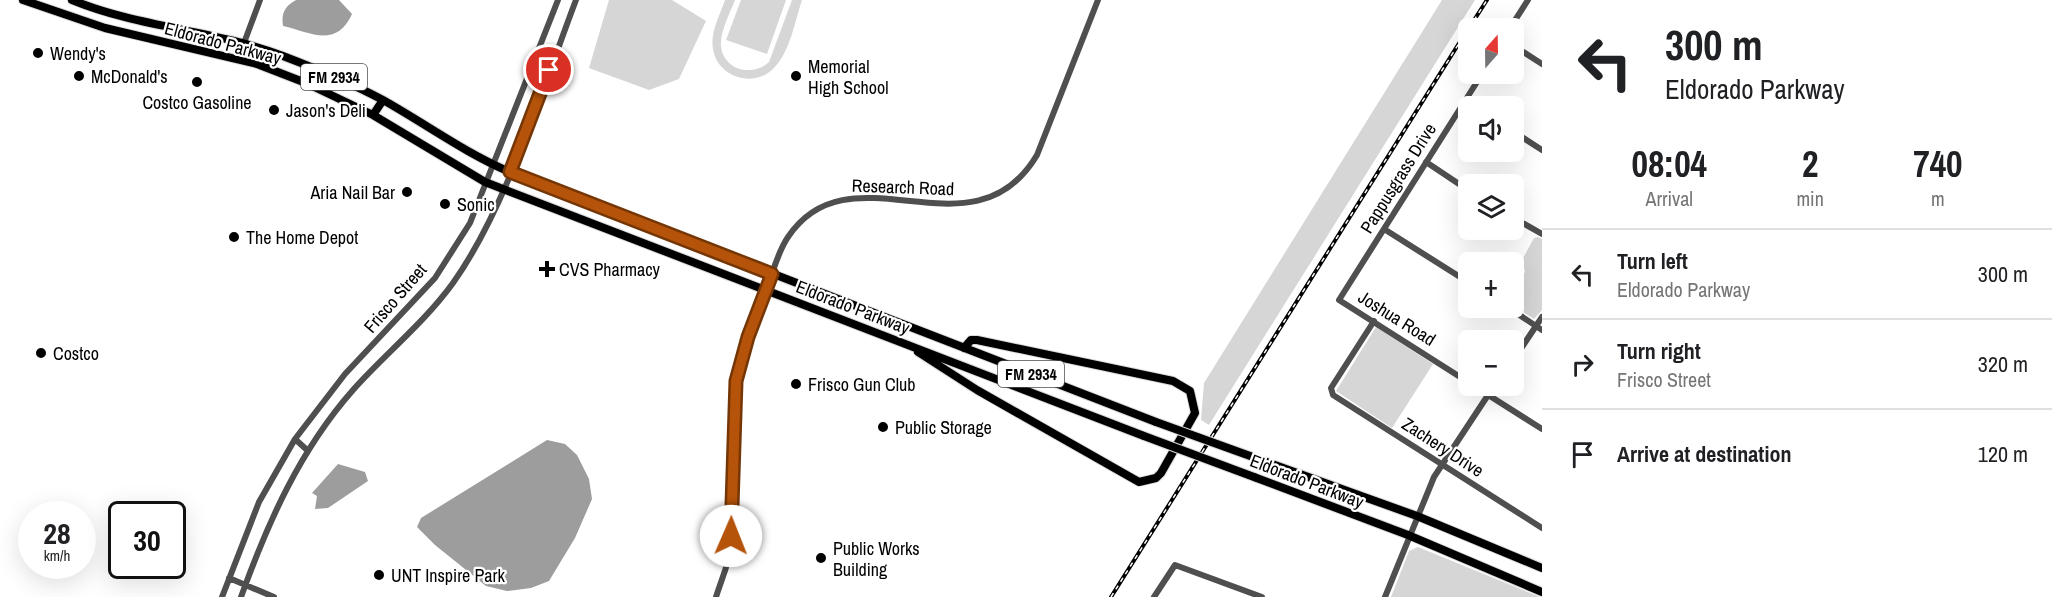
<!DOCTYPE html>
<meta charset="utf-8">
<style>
:root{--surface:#fff;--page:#f6f6f6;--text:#202124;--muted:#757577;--line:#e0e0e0}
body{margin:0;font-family:"Archivo Narrow",sans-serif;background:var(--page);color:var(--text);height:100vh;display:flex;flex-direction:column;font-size:22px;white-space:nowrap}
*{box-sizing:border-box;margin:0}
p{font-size:20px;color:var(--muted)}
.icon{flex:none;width:33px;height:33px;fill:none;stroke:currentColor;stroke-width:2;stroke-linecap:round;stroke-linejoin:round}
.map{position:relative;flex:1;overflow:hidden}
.drawer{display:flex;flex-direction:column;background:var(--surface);width:510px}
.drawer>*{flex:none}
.guide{background:#fff;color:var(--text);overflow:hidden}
.needle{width:39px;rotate:20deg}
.controls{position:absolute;left:1458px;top:18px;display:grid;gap:12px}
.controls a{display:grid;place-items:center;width:66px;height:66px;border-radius:9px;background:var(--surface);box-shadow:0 6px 24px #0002;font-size:30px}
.speed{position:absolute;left:18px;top:501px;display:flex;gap:12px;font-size:30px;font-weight:700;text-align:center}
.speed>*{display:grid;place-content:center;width:78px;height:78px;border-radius:50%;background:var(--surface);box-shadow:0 6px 24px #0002;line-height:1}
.speed small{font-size:15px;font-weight:400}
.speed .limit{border:3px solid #111;border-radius:9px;background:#fff;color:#111}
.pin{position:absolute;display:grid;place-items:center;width:51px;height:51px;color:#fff;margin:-26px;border:3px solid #fff;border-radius:50%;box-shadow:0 2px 6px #0007}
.me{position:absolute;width:66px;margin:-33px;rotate:1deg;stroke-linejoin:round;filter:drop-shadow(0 0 4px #0008)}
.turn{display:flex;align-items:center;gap:21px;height:126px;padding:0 24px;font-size:27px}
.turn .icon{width:78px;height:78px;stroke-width:2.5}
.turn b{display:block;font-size:42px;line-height:51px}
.eta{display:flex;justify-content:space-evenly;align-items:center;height:102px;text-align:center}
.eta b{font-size:36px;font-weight:700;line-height:42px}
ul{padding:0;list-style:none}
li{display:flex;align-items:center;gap:18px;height:90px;padding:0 24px;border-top:2px solid var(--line)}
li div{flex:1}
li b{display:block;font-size:22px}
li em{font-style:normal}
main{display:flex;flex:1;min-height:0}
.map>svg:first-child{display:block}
.green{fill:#d6d6d6}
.water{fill:#9d9d9d}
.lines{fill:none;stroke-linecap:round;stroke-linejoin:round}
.major-casing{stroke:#dbdbdb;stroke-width:10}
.minor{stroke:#4f4f4f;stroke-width:6}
.major{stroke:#000;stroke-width:8}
.rail-casing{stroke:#000;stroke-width:4}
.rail{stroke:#fff;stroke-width:1.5;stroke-dasharray:4.5;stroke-linecap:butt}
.major-bridge-casing{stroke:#dbdbdb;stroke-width:10;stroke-linecap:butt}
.major-bridge{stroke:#000;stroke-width:8}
.route-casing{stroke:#753606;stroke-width:15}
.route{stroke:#b45309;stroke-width:10}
.poi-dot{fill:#000;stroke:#fff;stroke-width:2}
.labels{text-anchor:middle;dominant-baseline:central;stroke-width:4.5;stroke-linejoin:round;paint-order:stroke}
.shield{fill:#fff;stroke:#4c4c4c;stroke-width:1.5}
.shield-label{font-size:16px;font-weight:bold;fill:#000}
.street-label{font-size:18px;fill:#000;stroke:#fff}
.poi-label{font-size:18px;fill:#000;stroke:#fff;text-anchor:start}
</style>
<main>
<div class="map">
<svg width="1542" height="597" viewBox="0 0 1542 597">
<rect width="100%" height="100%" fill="#fff"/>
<!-- green -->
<path class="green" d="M 609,0 L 672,0 L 706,21 L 679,79 L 649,90 L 589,68 Z
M 725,0 L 735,0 C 730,13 722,28 721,41 C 719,68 751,79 769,62 L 792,0 L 802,0 C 795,21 790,52 774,68 C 754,89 717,77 713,49 C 710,32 720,15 725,0 Z
M 741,0 L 786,0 L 767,54 L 726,40 Z
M 1442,0 L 1475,0 L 1209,425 L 1201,420 L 1204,383 Z
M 1538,237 L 1542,239 L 1542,310 L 1534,319 L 1514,306 L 1514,291 L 1525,272 L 1522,260 L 1534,238 Z
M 1376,327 L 1433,364 L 1392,428 L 1336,391 Z
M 1418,547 L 1540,597 L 1391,597 L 1409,551 Z"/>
<!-- water -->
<path class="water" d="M 296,0 L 339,0 L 352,14 C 336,49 310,32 283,26 C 281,13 285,6 296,0 Z
M 547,440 L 565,444 L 577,455 L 589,479 L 592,499 L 575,538 L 549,581 L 531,588 L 507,591 L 486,586 L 435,545 L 417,527 L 421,518 Z
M 338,464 L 365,472 L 368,481 L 328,508 L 315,509 L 317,496 L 312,493 Z"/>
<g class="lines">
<!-- major casing -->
<g class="major-casing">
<path id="major" d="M 23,0 L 105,28 L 257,64 L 306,83 L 373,115 L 485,182 L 503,189 L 1144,436
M 72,0 C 140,28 215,30 283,56 C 317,69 351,83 383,100 C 426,124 465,153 510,172 L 1156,422
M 373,115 L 383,100
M 918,352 L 977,390 L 1139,482 L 1156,478 L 1161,473 L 1195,413 L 1190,391 L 1173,381 L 977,340 L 971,340 L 964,348
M 1264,461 L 1417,516 L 1542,568
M 1254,477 L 1408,535 L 1542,592"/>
</g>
<!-- minor -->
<path class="minor" d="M 1510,28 L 1528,0
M 1514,46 L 1542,64
M 238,59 L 260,0
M 1464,101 L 1473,106
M 1514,132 L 1542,150
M 1426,162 L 1468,190
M 1514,218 L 1542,234
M 1384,229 L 1468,282
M 1509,308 L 1542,330
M 1374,321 L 1331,388 L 1333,395 L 1542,528
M 1514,359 L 1542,317
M 1468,382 L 1339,300 L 1482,74
M 1474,386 L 1542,429
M 295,439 L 307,450
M 229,578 L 274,597
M 222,597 L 259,502 L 295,439 L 345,374 L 435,278 L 470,223 L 558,0
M 241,597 C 268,522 300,450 353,390 C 385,354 424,323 453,283 C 507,207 542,89 576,0
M 716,597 C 721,581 728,565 731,549 C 733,538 732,525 732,513 C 733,470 728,424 736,382 C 741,350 755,321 766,291 C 773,273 777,253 788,237 C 851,143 973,263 1037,155 L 1098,0
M 1154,597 L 1175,565 L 1262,597
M 1385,597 L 1434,477 L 1494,386"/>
<!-- major -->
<use href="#major" class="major"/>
<!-- rail casing -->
<g class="rail-casing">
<path id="rail" d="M 1469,28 L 1487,0
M 1111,597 L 1468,29"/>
</g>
<!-- rail -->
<use href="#rail" class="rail"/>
<!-- major-bridge casing -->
<g class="major-bridge-casing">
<path id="major-bridge" d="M 1156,422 L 1264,461
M 1144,436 L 1254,477"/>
</g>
<!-- major-bridge -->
<use href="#major-bridge" class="major-bridge"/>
</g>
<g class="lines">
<!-- route casing -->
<g class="route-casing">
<path id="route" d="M 549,70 L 510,172 L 772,274 L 748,337 L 736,381 L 731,536"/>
</g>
<!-- route -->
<use href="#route" class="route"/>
</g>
<!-- markers -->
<g class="poi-dot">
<circle cx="38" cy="53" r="6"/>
<circle cx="79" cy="76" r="6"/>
<circle cx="796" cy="76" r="6"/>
<circle cx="197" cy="82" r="6"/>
<circle cx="274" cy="110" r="6"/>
<circle cx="407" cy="192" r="6"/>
<circle cx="445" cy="204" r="6"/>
<circle cx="234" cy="237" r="6"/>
<path d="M544 260h6v6h6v6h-6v6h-6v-6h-6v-6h6z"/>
<circle cx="41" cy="353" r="6"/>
<circle cx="796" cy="384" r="6"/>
<circle cx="883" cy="427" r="6"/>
<circle cx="821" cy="558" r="6"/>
<circle cx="379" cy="575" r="6"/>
</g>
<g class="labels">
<!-- shield labels -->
<g class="shield">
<rect x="301" y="64" width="66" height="26" rx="4.5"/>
<rect x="998" y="361" width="66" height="26" rx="4.5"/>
</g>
<g class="shield-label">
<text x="334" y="77">FM 2934</text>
<text x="1031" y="374">FM 2934</text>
</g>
<!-- street labels -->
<g class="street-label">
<text transform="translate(223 43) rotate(15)">Eldorado Parkway</text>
<text transform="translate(1398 178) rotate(-58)">Pappusgrass Drive</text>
<text transform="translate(903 187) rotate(2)">Research Road</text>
<text transform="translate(395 298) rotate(-49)">Frisco Street</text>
<text transform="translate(853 307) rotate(21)">Eldorado Parkway</text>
<text transform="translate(1397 318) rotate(32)">Joshua Road</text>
<text transform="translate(1443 447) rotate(33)">Zachery Drive</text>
<text transform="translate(1307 481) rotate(21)">Eldorado Parkway</text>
</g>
<!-- poi labels -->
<g class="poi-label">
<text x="50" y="53">Wendy's</text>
<text x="808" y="66">Memorial<tspan x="808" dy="21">High School</tspan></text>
<text x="91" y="76">McDonald's</text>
<text x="197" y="102" text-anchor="middle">Costco Gasoline</text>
<text x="286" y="110">Jason's Deli</text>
<text x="395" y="192" text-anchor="end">Aria Nail Bar</text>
<text x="457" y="204">Sonic</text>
<text x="246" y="237">The Home Depot</text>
<text x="559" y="269">CVS Pharmacy</text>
<text x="53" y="353">Costco</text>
<text x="808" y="384">Frisco Gun Club</text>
<text x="895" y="427">Public Storage</text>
<text x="833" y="548">Public Works<tspan x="833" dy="21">Building</tspan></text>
<text x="391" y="575">UNT Inspire Park</text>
</g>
</g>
</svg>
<div class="controls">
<a><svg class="needle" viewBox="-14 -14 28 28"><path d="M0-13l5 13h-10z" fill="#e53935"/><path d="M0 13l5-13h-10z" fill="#757577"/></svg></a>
<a><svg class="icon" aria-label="sound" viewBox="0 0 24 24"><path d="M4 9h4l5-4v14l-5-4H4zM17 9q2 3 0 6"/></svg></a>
<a><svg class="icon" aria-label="layers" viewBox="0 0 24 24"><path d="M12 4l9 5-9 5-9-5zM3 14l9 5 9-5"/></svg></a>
<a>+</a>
<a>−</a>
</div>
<div class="speed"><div>28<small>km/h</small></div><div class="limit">30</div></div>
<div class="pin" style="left:549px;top:70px;background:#d93025"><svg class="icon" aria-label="arrive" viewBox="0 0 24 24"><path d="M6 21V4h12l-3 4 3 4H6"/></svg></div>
<svg class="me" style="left:731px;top:536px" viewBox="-20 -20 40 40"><circle r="19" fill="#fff"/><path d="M0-13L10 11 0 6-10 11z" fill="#b45309"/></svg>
</div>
<section class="drawer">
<div class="guide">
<div class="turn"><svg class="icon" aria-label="left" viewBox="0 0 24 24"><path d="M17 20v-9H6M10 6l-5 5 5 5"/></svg><div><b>300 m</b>Eldorado Parkway</div></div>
</div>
<div class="eta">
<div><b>08:04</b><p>Arrival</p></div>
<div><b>2</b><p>min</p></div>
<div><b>740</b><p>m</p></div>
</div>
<ul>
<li><svg class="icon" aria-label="left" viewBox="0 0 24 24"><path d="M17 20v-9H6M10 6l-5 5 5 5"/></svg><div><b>Turn left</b><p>Eldorado Parkway</p></div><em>300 m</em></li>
<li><svg class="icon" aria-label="right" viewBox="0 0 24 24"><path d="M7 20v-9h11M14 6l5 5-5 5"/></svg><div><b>Turn right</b><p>Frisco Street</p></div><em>320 m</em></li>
<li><svg class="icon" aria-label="arrive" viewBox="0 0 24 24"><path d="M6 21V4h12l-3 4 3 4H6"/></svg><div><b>Arrive at destination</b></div><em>120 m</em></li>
</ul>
</section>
</main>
